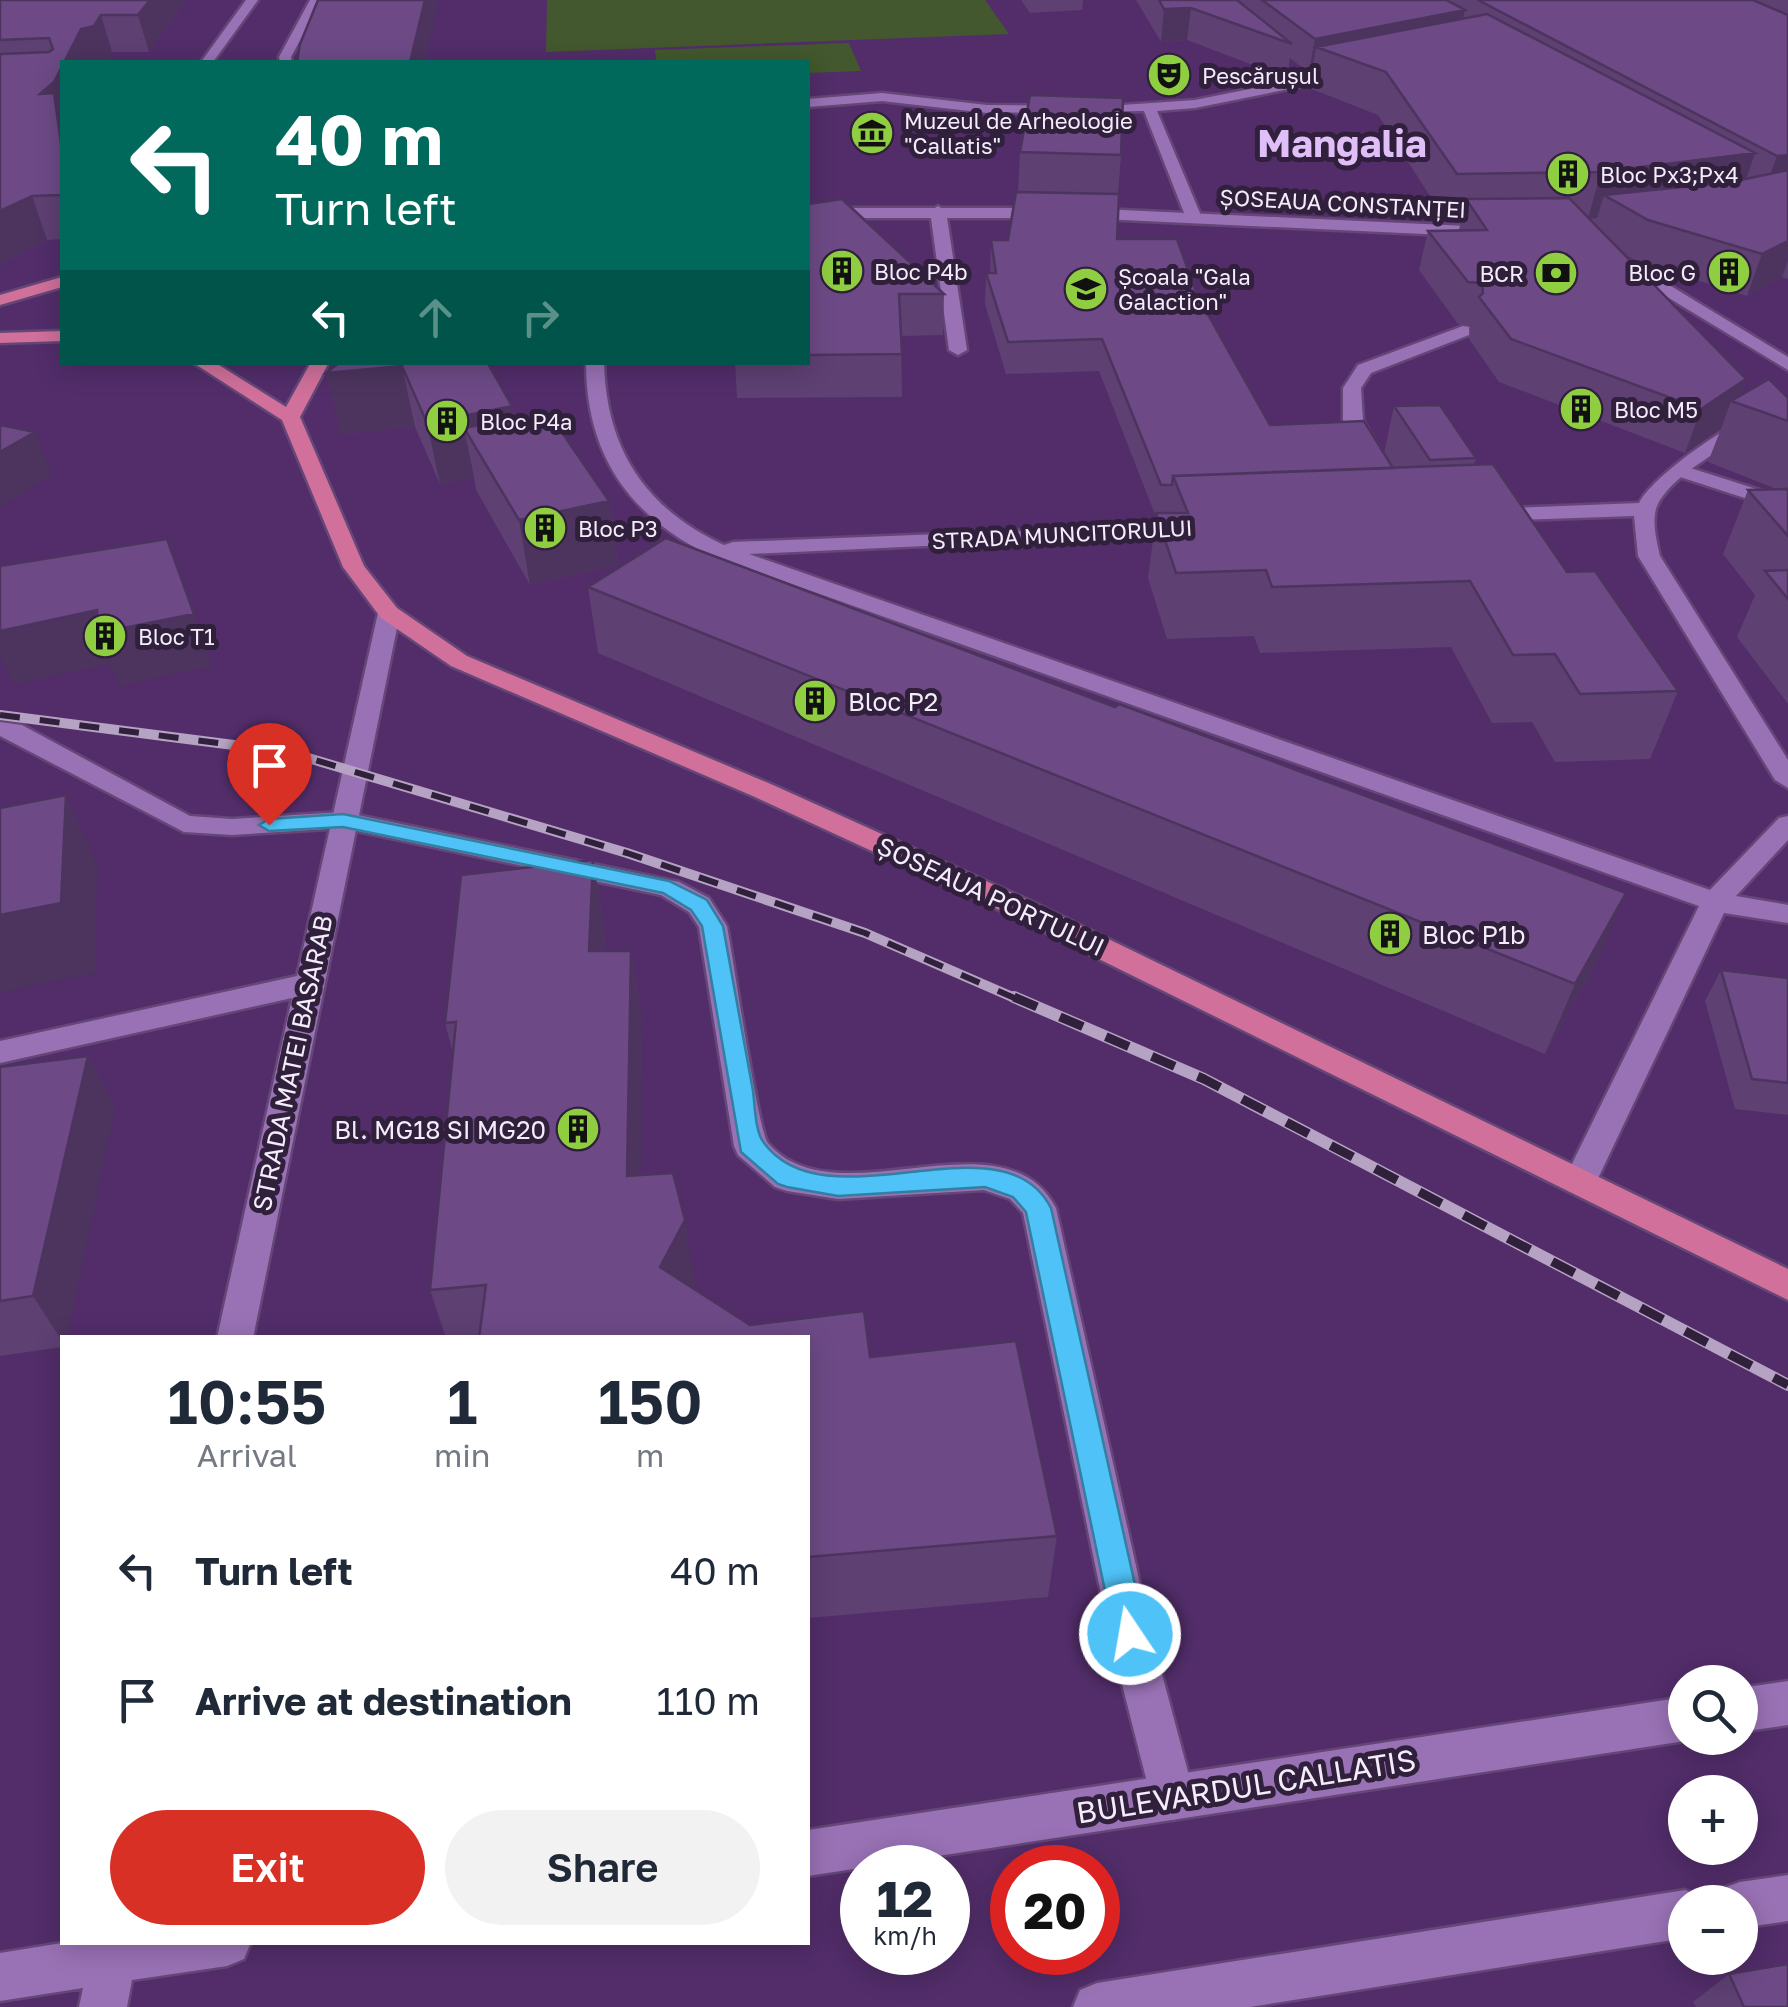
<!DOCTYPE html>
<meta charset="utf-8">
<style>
:root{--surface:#fff;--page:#f2f2f3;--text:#1f2937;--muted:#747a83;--accent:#d93025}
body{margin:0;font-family:"Golos Text",sans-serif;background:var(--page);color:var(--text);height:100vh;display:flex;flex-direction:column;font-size:38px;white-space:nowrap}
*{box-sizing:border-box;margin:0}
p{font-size:32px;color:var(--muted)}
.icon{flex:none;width:55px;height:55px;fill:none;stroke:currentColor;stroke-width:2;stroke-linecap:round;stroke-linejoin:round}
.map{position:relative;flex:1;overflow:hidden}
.drawer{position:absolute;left:60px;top:1335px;width:750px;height:610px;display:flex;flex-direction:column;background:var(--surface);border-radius:0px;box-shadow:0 5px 25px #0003}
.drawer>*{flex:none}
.guide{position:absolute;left:60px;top:60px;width:750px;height:305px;border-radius:0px;box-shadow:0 5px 25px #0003;background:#00695c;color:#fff;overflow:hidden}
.buttons{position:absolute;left:1668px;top:1665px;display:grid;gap:20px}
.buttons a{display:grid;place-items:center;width:90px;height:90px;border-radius:50%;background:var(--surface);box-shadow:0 5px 25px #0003;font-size:50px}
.speed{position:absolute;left:840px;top:1845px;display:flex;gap:20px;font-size:50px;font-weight:700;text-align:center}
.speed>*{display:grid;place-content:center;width:130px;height:130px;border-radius:50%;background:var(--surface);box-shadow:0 5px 25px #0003;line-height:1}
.speed small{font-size:25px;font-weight:400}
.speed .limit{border:15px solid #d22;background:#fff;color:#111}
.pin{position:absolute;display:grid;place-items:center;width:85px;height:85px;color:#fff;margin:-102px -42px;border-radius:50% 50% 50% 0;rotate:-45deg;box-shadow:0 0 10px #0007}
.pin .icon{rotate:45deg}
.me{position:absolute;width:110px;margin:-55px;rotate:348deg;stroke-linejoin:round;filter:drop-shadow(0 0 8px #0008)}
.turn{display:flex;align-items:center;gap:35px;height:210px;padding:0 50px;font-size:45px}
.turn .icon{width:130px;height:130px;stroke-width:2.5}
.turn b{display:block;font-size:70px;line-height:85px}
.lanes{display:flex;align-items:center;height:95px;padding:0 50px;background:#0003;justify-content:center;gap:50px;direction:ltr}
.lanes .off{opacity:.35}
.eta{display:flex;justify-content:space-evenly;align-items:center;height:170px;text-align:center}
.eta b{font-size:60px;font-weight:600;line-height:70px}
.cta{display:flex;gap:20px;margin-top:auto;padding:20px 50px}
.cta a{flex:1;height:115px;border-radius:60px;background:var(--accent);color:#fff;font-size:40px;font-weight:600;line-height:115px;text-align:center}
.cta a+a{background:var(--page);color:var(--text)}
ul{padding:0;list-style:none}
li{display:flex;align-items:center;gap:30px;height:130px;padding:0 50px}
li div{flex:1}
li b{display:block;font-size:38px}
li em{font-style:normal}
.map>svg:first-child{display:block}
.green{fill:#43582e}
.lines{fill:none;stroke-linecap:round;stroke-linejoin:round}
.lane-casing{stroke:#644677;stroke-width:5}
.street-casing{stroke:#644677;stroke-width:5}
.secondary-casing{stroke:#644677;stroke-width:5}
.primary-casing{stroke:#644677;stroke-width:5}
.lane{fill:#9972b5;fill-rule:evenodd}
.street{fill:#9972b5;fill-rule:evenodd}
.secondary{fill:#9972b5;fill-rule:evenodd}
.primary{fill:#d0709b;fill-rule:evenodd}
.rail-far1-casing{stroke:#b6a2c3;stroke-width:10}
.rail-casing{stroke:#b6a2c3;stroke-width:12}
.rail-far1{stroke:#30203b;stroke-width:6;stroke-dasharray:20;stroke-linecap:butt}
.rail{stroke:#30203b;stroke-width:9;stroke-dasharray:25;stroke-linecap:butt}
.wall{fill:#5e4073}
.shaded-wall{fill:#4c345e}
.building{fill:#6d4a86;stroke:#4c345e;stroke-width:2.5}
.route{fill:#4fc3f7;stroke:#337fa1;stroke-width:2.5}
.labels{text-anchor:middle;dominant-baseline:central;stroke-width:10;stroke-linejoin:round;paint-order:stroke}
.far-poi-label{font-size:22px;fill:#f4ecfb;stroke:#30203b;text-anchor:start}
.far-street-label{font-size:22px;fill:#f4ecfb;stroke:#30203b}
.poi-label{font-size:25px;fill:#f4ecfb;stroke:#30203b;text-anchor:start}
.street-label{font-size:25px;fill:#f4ecfb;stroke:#30203b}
.near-street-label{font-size:30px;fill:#f4ecfb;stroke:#30203b}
.far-town-label{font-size:38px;font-weight:bold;fill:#e0bff8;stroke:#30203b}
</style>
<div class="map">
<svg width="1788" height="2007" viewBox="0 0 1788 2007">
<rect width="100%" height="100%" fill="#522d6a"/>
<!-- green -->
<path class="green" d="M 547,0 L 985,0 L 1009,34 L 546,52 Z
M 849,43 L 861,71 L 808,73 L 808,62 L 656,62 L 655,50 Z"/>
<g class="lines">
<!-- lane casing -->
<g class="lane-casing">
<path id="lane" d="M 310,0 L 322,0 L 291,57 L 292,62 L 280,62 L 279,57 Z
M 1463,326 L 1469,327 L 1469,335 L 1371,373 L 1361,388 L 1363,420 L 1383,456 L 1373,462 L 1366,460 L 1343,420 L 1343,388 L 1358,365 Z
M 1681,465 L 1788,499 L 1788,512 L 1674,475 L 1671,471 Z
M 0,722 L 22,725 L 190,816 L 232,819 L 343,812 L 679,882 L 709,898 L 727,926 C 733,956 758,1131 768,1143 C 835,1222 1004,1108 1056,1208 L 1151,1633 L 1195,1798 L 1189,1814 L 1173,1820 L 1157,1814 L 1151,1798 L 1109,1633 L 1023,1213 L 1010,1199 L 984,1190 L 838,1199 L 787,1191 L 775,1187 L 738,1155 L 734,1146 L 699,927 L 689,912 L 661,895 L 343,828 L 232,835 L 184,832 L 0,736 Z"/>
</g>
<!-- street casing -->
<g class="street-casing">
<path id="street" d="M 246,0 L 258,0 L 213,62 L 201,62 Z
M 1349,69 L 1353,70 L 1353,76 L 1195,108 L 1157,111 L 1202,218 L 1194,223 L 1186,218 L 1144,111 L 987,113 L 882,101 L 808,107 L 808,99 L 882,93 L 987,105 L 1107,106 L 1195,100 Z
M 938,206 L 946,211 L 967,350 L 958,355 L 949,350 L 930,211 Z
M 1611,257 L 1623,257 L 1788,357 L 1788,370 L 1611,263 Z
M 586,362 L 604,362 C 606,450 646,509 724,545 L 733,542 L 1199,524 L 1203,528 L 1192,534 L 749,554 L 1710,890 L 1779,818 L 1788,816 L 1788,840 L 1736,896 L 1788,905 L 1788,923 L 1724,913 L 1592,1191 L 1580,1195 L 1568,1191 L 1563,1182 L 1699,906 L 707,554 C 628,514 586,454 586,362 Z
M 1788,398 L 1788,412 C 1754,432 1669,471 1656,509 C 1652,524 1657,542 1660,556 L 1788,760 L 1788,788 L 1775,780 L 1638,556 L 1634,516 L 1488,521 L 1478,515 L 1488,509 L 1639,503 C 1658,469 1751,409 1788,398 Z
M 389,606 L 400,613 L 253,1338 L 217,1338 L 292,998 L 0,1063 L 0,1041 L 297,976 L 378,613 Z
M 1788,1681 L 1788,1725 L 1740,1732 L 1740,1688 Z
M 1685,1697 L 1685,1738 L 1693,1738 L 1685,1741 L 808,1876 L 808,1830 Z
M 1788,1875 L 1788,1921 L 1740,1928 L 1740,1902 L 1718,1902 L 1723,1888 L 1740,1882 Z
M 1685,1890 L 1702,1897 L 1704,1902 L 1685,1902 L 1685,1938 L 1250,2007 L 1073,2007 L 1080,1990 L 1097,1983 Z
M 68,1942 L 251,1942 L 244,1959 L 227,1966 L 132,1980 L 127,2007 L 79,2007 L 83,1988 L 0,2001 L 0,1953 Z"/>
</g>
<!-- secondary casing -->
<g class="secondary-casing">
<path id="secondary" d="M 808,208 L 1080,208 L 1488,227 L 1496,232 L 1488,237 L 1080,218 L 808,218 Z"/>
</g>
<!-- primary casing -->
<g class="primary-casing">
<path id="primary" d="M 62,277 L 62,287 L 0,305 L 0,295 Z
M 62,331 L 62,341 L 0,343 L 0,333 Z
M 192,362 L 214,362 L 286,407 L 311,362 L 329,362 L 300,417 L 364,566 L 397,608 L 467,656 L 773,785 L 1026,899 L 1788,1269 L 1788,1300 L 1006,913 L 755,797 L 451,666 L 381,618 L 343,567 L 282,420 Z"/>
</g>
<!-- lane -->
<use href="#lane" class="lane"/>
<!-- street -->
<use href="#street" class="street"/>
<!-- secondary -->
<use href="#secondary" class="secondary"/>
<!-- primary -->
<use href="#primary" class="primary"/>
<!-- rail-far1 casing -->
<g class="rail-far1-casing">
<path id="rail-far1" d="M 0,715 L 288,752 L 627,853 L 865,933 L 1019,1000"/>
</g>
<!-- rail casing -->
<g class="rail-casing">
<path id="rail" d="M 1014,997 L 1204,1079 L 1788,1385"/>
</g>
<!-- rail-far1 -->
<use href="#rail-far1" class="rail-far1"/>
<!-- rail -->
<use href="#rail" class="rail"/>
</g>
<!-- wall -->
<path class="wall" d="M 0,0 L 186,0 L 149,52 L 112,52 L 106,62 L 62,62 L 62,239 L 47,240 L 0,264 Z
M 1021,0 L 1083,0 L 1082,10 L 1030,13 Z
M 1136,0 L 1788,0 L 1788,279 L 1782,277 L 1747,296 L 1635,260 L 1624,254 L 1740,396 L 1788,398 L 1788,704 L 1737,637 L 1755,595 L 1723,554 L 1748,490 L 1779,490 L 1708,462 L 1721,429 L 1685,453 L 1499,382 L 1469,339 L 1472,325 L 1458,324 L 1419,270 L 1428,231 L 1459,230 L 1461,221 L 1446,221 L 1378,115 L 1309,88 L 1312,72 L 1309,73 L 1290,58 L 1287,78 L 1187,40 L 1161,42 Z
M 1020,152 L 1121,155 L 1118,194 L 1117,239 L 1197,295 L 1270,425 L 1384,453 L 1394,406 L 1476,458 L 1474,464 L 1567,572 L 1678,691 L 1650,759 L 1555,762 L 1532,722 L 1492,723 L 1451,647 L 1260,653 L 1254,636 L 1167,639 L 1148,578 L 1156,517 L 1099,371 L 1006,374 L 985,304 L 986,273 L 990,273 L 991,240 L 1008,240 L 1018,192 Z
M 808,182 L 808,204 L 944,294 L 943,335 L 901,336 L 902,397 L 737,398 L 735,362 L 808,362 Z
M 487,362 L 512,406 L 515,418 L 609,501 L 618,565 L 530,585 L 476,490 L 474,477 L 440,484 L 415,427 L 341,434 L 326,373 Z
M 588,587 L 1596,963 L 1545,1054 L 598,653 Z
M 593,860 L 605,930 L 604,951 L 631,951 L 642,1021 L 640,1175 L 673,1173 L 685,1220 L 695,1290 L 750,1325 L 864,1311 L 870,1357 L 1016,1341 L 1057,1536 L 1048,1597 L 808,1618 L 808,1338 L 446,1338 L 430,1290 L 453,1053 L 445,1023 L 461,875 Z
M 1721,970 L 1788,978 L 1788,1115 L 1735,1109 L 1705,1001 Z
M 88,1056 L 115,1108 L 62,1338 L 62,1347 L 0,1356 L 0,1067 Z
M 1729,1974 L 1788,2007 L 1696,2007 L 1693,2002 Z"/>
<!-- shaded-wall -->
<path class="shaded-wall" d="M 150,0 L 186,0 L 149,52 L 138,15 Z
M 425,0 L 439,0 L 425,62 L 410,62 Z
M 1191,8 L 1187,40 L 1161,42 L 1164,9 Z
M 1465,10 L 1458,43 L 1316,47 L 1312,72 L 1309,73 L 1315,39 Z
M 101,15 L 112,52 L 106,62 L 64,62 L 81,29 Z
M 62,65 L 62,150 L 40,94 Z
M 1755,153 L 1739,200 L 1604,195 L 1597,218 L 1588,219 L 1601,172 Z
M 1788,155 L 1788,190 L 1763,194 L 1777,156 Z
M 32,196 L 47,240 L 0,264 L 0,211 Z
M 1788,241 L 1788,261 L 1782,277 L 1747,296 L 1762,254 Z
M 402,366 L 415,427 L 341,434 L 326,373 Z
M 1746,379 L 1737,403 L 1731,401 L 1721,429 L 1685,453 L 1701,409 Z
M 512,406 L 523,467 L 464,428 L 474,477 L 440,484 L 427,423 Z
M 35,432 L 52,475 L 0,507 L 0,452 Z
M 609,501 L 618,565 L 530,585 L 519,520 Z
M 97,610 L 194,614 L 212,666 L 119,686 L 110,664 L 14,685 L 0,655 L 0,631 Z
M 66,795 L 97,865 L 95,973 L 0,993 L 0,915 Z
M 593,860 L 605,930 L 602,1021 L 589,951 Z
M 1626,893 L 1596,963 L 1545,1054 L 1575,984 Z
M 631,951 L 642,1021 L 640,1245 L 627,1176 Z
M 88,1056 L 115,1108 L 67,1338 L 62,1338 L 62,1341 L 33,1296 Z
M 685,1220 L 696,1288 L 672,1335 L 660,1267 Z"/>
<!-- building -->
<path class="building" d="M 0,0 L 150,0 L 138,15 L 101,15 L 94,26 L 81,29 L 54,82 L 40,94 L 54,93 L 62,150 L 62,195 L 32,196 L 0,211 L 0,54 L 49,52 L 53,49 L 49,38 L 0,40 Z
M 318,0 L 425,0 L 410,62 L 432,62 L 297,62 L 300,44 Z
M 1159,0 L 1237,0 L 1292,44 L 1191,8 L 1164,9 Z
M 1262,0 L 1446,0 L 1465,10 L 1315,39 Z
M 1478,0 L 1753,0 L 1788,15 L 1788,155 L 1777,156 Z
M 1487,14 L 1755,153 L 1601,172 L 1457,174 L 1386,72 L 1316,47 Z
M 1030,95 L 1123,98 L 1121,155 L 1020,152 Z
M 1788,170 L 1788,241 L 1762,254 L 1648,220 L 1604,195 L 1731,182 Z
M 1016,192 L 1119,194 L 1117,239 L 1177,239 L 1197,295 L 1270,425 L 1364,421 L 1393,468 L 1173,476 L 1172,485 L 1161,485 L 1102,339 L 1008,342 L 986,273 L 996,273 L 991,240 L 1008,240 Z
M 1569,198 L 1746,379 L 1701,409 L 1511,339 L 1479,297 L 1483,293 L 1482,283 L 1468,282 L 1428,231 L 1487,230 L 1466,199 Z
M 842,199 L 944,294 L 899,294 L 902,354 L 808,355 L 808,204 Z
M 340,362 L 487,362 L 512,406 L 427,423 L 402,366 L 326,373 Z
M 1769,379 L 1788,398 L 1788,421 L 1731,401 Z
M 1440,405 L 1476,458 L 1430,460 L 1394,406 Z
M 548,412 L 609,501 L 519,520 L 464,428 Z
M 0,425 L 35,432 L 0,452 Z
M 1493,464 L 1567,572 L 1595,571 L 1678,691 L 1580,694 L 1555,654 L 1513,655 L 1470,581 L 1272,587 L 1266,570 L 1176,573 L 1156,513 L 1188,513 L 1173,476 Z
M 1788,489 L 1788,536 L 1748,490 Z
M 666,538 L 1115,707 L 1119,704 L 1626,893 L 1575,984 L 588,587 Z
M 167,539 L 194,614 L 98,633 L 97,610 L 0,631 L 0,566 Z
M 1788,570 L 1788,599 L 1765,571 Z
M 66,795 L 61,903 L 0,915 L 0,808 Z
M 593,860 L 589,951 L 631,951 L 627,1176 L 673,1173 L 685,1220 L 660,1267 L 750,1325 L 864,1311 L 870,1357 L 1016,1341 L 1057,1536 L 808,1557 L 808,1338 L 479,1338 L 486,1285 L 430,1290 L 456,1022 L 445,1023 L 461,875 Z
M 1721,970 L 1788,978 L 1788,1083 L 1752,1079 Z
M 88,1056 L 33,1296 L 0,1301 L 0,1067 Z
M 1788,1964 L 1788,2007 L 1744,2007 L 1729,1974 Z"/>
<!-- route -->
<path class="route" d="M 343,814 L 669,881 L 707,900 L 723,926 C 733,981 743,1036 753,1091 C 755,1106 755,1132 764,1143 C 827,1228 1002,1113 1051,1208 L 1146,1634 L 1141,1645 L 1130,1649 L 1119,1645 L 1114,1634 L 1026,1212 L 1013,1197 L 985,1187 L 838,1196 L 787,1187 L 778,1184 L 741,1152 L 702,926 L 691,910 L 663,893 L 343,827 L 269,831 L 259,825 L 269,819 Z"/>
<!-- icons -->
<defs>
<g id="theatre-disc" transform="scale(2.25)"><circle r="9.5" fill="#8fcd41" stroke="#30203b"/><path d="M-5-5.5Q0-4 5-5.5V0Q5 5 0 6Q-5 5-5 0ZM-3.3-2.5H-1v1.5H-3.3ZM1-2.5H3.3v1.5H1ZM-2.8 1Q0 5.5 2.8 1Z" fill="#111"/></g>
<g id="museum-disc" transform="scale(2.25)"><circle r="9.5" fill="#8fcd41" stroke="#30203b"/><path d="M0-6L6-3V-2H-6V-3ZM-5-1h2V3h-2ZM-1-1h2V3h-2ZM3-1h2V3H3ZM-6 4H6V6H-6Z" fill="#111"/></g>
<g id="building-disc" transform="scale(2.25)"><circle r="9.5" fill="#8fcd41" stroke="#30203b"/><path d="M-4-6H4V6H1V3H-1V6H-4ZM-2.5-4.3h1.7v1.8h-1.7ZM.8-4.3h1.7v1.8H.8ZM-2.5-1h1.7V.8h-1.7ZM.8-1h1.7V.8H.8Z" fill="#111"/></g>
<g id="bank-disc" transform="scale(2.25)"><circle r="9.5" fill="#8fcd41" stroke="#30203b"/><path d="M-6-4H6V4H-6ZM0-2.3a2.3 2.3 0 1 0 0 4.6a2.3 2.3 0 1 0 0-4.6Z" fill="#111"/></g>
<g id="school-disc" transform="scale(2.25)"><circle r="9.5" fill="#8fcd41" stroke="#30203b"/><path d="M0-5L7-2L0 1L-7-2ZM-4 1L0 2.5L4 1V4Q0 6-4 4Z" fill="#111"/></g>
</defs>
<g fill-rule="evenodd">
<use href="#theatre-disc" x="1169" y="75"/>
<use href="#museum-disc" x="872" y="133"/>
<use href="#building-disc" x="1568" y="174"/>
<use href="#building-disc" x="842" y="271"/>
<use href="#building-disc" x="1729" y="272"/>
<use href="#bank-disc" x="1556" y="273"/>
<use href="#school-disc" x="1086" y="289"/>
<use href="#building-disc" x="1581" y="409"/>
<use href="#building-disc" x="447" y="421"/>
<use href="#building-disc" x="545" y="528"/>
<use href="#building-disc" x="105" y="636"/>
<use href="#building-disc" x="815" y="701"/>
<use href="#building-disc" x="1390" y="934"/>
<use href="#building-disc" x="578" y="1129"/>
</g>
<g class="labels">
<!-- far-poi labels -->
<g class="far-poi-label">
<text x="1202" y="75">Pescărușul</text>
<text x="904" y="120">Muzeul de Arheologie<tspan x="904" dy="25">"Callatis"</tspan></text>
<text x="1600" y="174">Bloc Px3;Px4</text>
<text x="874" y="271">Bloc P4b</text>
<text x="1696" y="272" text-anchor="end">Bloc G</text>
<text x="1524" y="273" text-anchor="end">BCR</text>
<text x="1118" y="276">Școala "Gala<tspan x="1118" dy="25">Galaction"</tspan></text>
<text x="1614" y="409">Bloc M5</text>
<text x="480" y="421">Bloc P4a</text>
<text x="578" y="528">Bloc P3</text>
<text x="138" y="636">Bloc T1</text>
</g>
<!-- far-street labels -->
<g class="far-street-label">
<text transform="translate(1343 203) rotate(3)">ȘOSEAUA CONSTANȚEI</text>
<text transform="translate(1062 534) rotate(-3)">STRADA MUNCITORULUI</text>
</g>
<!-- poi labels -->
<g class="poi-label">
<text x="848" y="701">Bloc P2</text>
<text x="1422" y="934">Bloc P1b</text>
<text x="546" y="1129" text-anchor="end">Bl. MG18 SI MG20</text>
</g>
<!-- street labels -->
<g class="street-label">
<text transform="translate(991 896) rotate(25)">ȘOSEAUA PORTULUI</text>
<text transform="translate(292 1063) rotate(-78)">STRADA MATEI BASARAB</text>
</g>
<!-- near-street labels -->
<g class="near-street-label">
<text transform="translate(1246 1786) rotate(-9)">BULEVARDUL CALLATIS</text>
</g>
<!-- far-town labels -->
<g class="far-town-label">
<text x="1342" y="142">Mangalia</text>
</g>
</g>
</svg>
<div class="buttons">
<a><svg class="icon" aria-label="search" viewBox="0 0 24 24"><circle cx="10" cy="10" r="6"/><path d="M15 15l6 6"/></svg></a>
<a>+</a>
<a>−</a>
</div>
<div class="speed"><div>12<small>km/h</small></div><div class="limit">20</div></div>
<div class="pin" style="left:269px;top:825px;background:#d93025"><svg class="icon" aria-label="arrive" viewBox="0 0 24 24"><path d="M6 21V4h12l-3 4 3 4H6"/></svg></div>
<svg class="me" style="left:1130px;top:1634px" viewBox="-20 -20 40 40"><circle r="17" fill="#4fc3f7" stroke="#fff" stroke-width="3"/><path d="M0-11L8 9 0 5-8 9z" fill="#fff"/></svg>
<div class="guide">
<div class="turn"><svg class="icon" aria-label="left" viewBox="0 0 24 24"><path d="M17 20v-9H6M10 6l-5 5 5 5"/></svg><div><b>40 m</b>Turn left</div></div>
<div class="lanes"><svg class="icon" aria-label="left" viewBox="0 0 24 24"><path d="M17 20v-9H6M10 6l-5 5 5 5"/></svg><svg class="icon off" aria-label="ahead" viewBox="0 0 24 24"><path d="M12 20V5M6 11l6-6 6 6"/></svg><svg class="icon off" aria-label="right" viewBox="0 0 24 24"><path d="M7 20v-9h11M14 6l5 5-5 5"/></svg></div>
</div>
<section class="drawer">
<div class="eta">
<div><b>10:55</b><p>Arrival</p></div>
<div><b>1</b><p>min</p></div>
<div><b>150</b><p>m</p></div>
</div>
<ul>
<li><svg class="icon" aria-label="left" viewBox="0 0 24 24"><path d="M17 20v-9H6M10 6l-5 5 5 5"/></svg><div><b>Turn left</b></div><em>40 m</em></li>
<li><svg class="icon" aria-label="arrive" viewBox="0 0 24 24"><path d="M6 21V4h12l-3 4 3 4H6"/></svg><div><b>Arrive at destination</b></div><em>110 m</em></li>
</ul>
<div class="cta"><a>Exit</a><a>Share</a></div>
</section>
</div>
